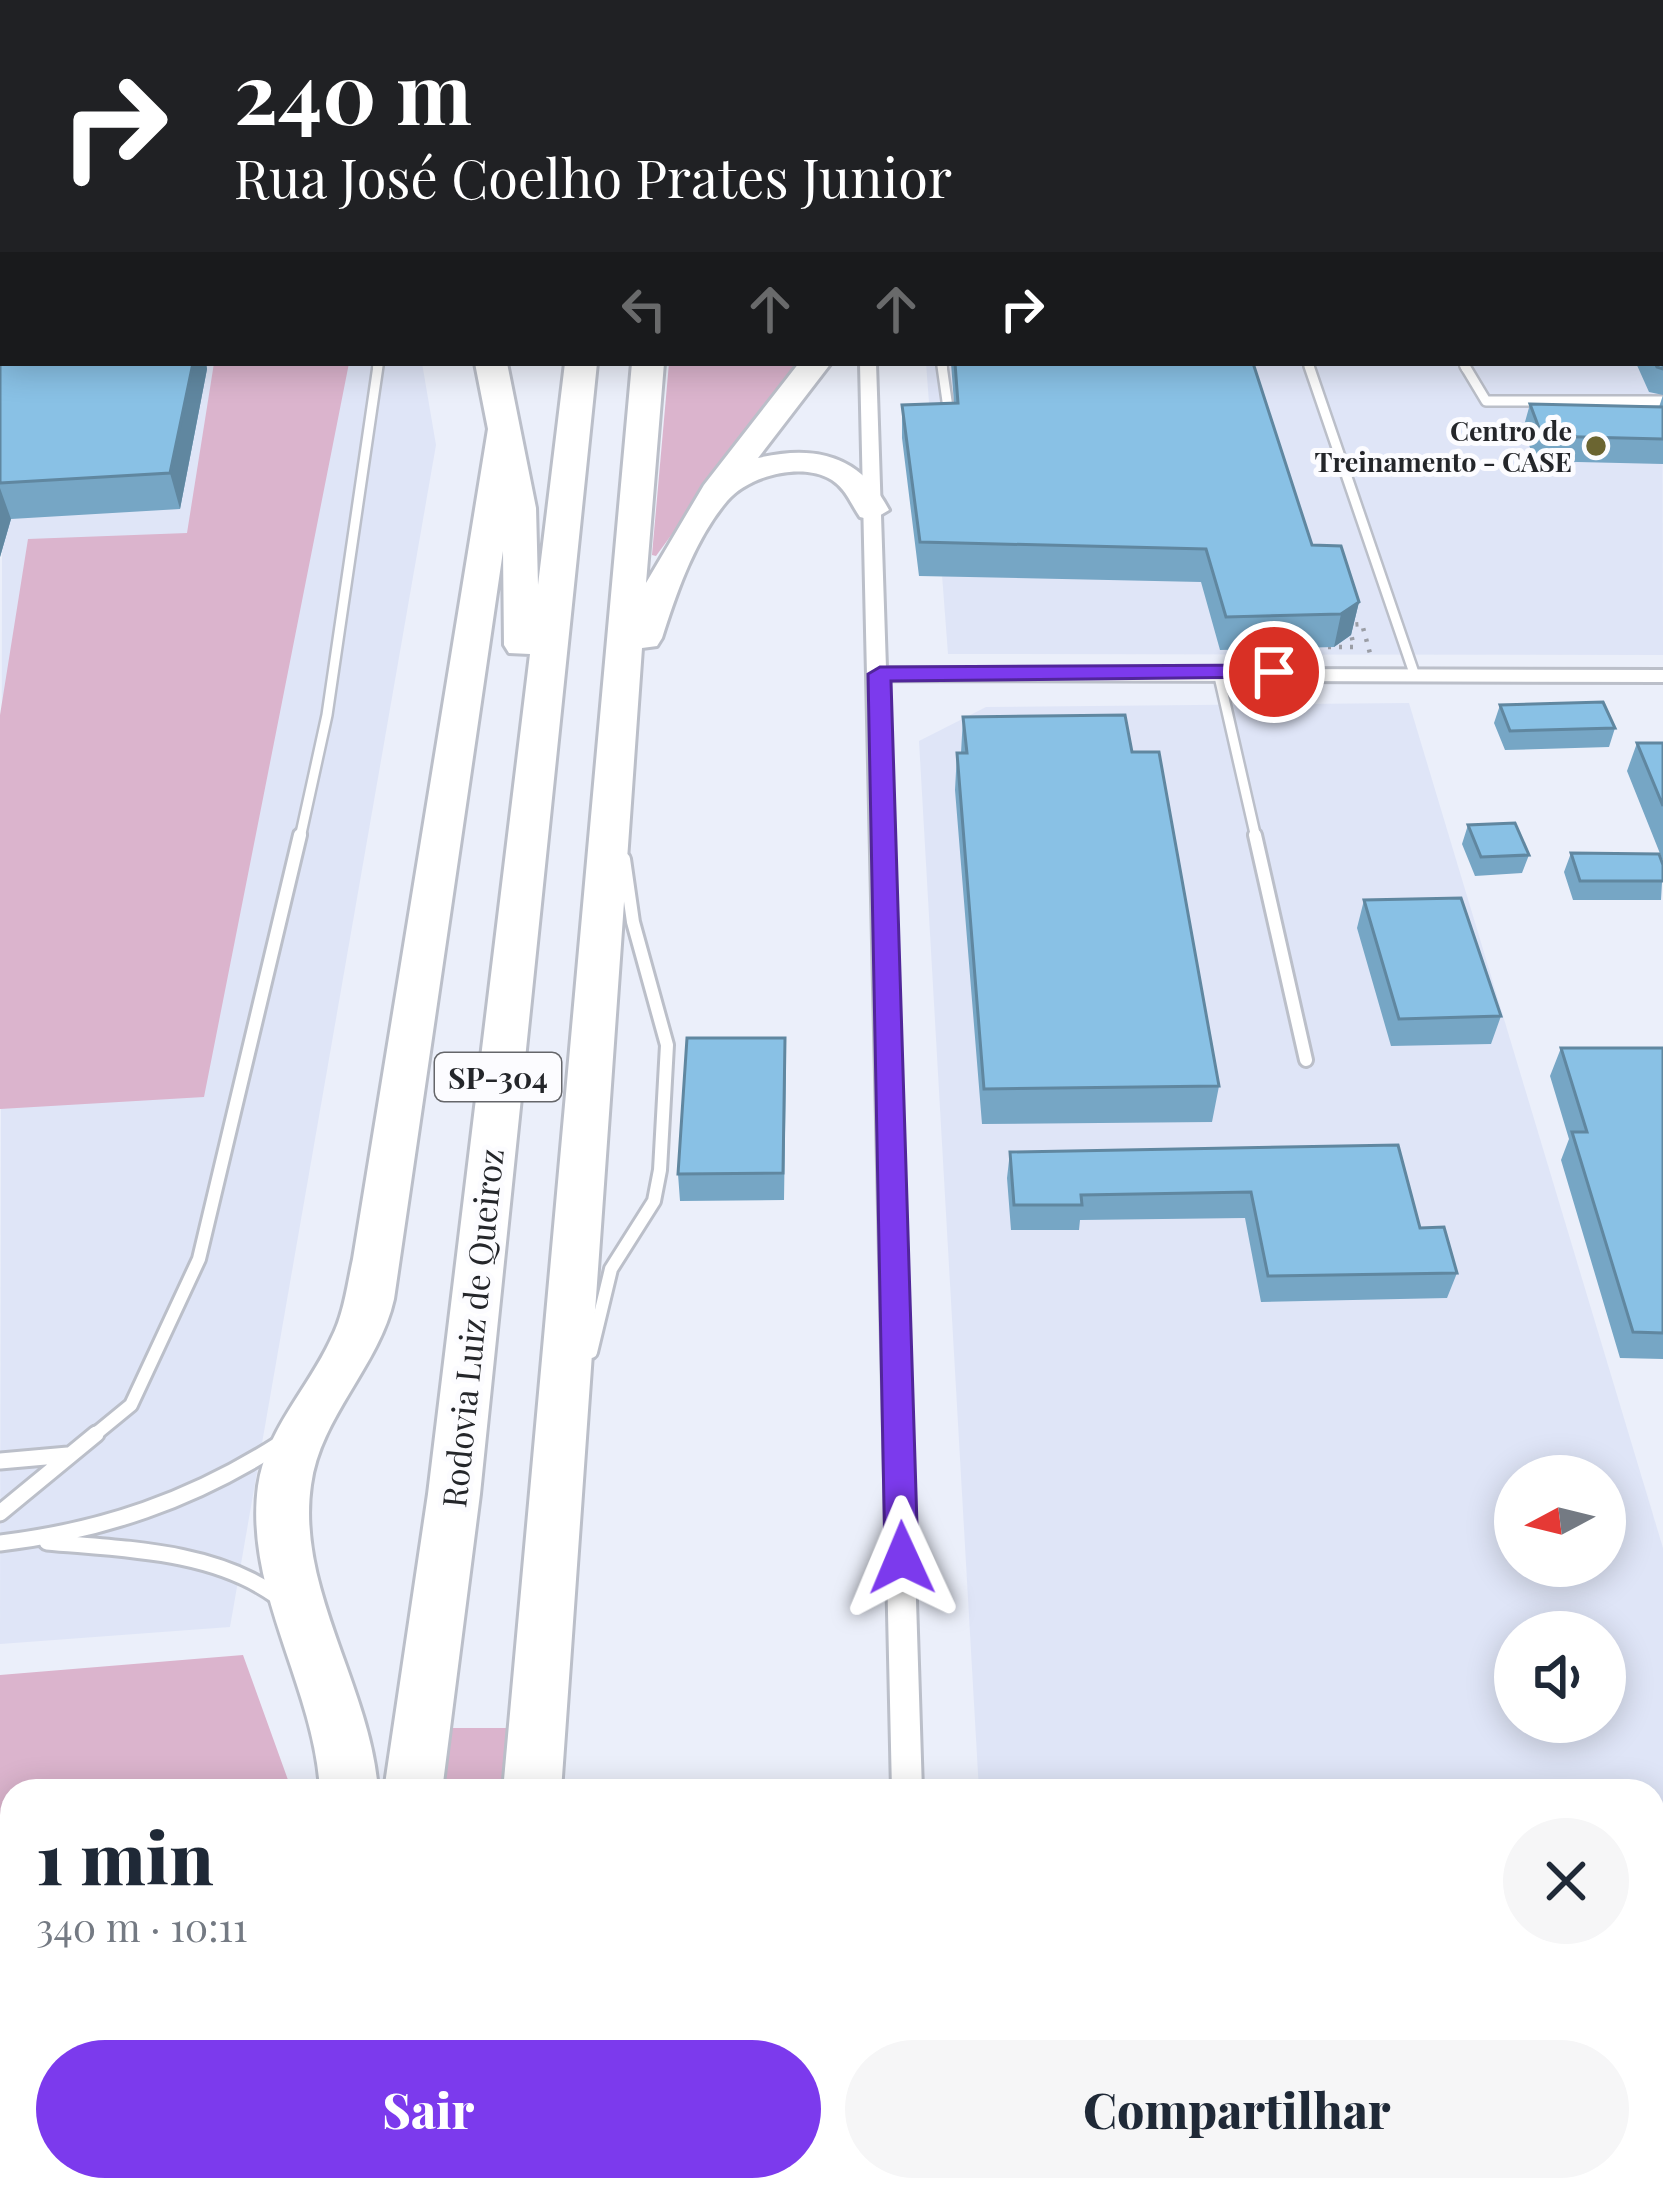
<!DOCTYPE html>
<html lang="pt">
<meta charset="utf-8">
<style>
:root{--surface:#fff;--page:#f6f6f7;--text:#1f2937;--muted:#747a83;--accent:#7c3aed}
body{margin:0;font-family:"Playfair Display",serif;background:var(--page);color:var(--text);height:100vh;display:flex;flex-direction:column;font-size:45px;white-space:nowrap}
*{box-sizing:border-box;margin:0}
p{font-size:39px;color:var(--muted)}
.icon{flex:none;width:66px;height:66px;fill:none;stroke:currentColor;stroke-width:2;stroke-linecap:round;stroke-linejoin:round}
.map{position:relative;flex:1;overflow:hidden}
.details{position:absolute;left:0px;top:1779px;width:1665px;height:423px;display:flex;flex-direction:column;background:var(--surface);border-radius:36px 36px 0 0;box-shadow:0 6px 30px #0003}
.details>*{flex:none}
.banner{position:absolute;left:0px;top:0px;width:1665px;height:366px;box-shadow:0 6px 30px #0003;background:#202124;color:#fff;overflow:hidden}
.needle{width:78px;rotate:263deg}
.fabs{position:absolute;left:1494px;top:1455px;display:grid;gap:24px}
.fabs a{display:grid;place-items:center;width:132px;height:132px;border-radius:50%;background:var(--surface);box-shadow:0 6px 30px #0003;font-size:60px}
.pin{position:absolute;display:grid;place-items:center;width:102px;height:102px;color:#fff;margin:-51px;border:6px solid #fff;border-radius:50%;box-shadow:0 3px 12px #0007}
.me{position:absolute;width:132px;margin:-66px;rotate:359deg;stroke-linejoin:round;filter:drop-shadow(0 0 9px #0008)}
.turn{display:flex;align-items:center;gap:42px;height:252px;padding:0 36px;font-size:54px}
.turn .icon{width:156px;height:156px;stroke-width:2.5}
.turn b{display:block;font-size:84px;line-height:102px}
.lanes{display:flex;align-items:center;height:114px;padding:0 36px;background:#0003;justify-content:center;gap:60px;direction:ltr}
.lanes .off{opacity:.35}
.round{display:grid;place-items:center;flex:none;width:126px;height:126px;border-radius:63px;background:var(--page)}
.summary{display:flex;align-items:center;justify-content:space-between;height:204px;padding:0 36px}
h1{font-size:72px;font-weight:800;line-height:90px}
.button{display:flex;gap:24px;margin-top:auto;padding:24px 36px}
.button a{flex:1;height:138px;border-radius:72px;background:var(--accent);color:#fff;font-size:48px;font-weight:800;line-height:138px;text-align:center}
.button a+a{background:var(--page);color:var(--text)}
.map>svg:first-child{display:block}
.built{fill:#dfe5f7;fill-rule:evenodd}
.green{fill:#dbb4cd}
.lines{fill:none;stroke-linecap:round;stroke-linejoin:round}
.lane-far3-casing{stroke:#bbbfc9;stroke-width:10}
.lane-far2-casing{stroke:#bbbfc9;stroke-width:14}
.lane-far1-casing{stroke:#bbbfc9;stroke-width:18}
.lane-casing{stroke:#bbbfc9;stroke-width:21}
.street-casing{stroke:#bbbfc9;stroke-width:6}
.highway-casing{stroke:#bbbfc9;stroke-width:6}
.path{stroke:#9a9da5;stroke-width:4.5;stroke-dasharray:3 8;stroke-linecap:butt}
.lane-far3{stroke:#fff;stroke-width:8}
.lane-far2{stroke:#fff;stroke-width:9}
.lane-far1{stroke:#fff;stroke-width:12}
.lane{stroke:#fff;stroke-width:15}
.street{fill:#fff;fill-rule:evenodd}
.highway{fill:#fff;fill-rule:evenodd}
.wall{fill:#76a6c5}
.shaded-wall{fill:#6087a0}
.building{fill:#89c1e5;stroke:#6087a0;stroke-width:3}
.route{fill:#7c3aed;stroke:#51269a;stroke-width:3}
.poi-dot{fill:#6b6531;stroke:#fcfcff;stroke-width:4.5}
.labels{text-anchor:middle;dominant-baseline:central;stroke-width:10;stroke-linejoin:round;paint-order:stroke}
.far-poi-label{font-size:27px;font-weight:bold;fill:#24262a;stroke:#fcfcff;text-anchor:end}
.shield{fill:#fcfcff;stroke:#65666a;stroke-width:3}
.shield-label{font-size:30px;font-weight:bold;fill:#24262a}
.street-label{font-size:33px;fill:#24262a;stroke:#fcfcff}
</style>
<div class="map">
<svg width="1663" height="2201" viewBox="0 0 1663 2201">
<rect width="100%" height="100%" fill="#ebeffa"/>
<!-- built -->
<path class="built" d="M 3,41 L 3,363 L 422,363 L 436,445 L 230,1627 L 0,1644 Z
M 1662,260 L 1663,655 L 948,654 L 926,363 L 1662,363 Z
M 1409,703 L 1663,1548 L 1663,2015 L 1653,2019 L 1653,1791 L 979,1791 L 919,741 L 986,707 ZM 1515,1476 L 1605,1476 L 1605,1566 L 1515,1566 ZM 1515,1632 L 1605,1632 L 1605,1722 L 1515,1722 Z"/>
<!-- green -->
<path class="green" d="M 214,363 L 349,363 L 204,1097 L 0,1109 L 0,715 L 28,539 L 187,533 Z
M 669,363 L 797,363 L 656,556 L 652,555 Z
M 243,1655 L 292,1791 L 12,1791 L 12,2190 L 231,2190 L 229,2201 L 0,2201 L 0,1675 Z
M 434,1728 L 515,1728 L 509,1791 L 427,1791 Z"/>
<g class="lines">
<!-- lane-far3 casing -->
<g class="lane-far3-casing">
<path id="lane-far3" d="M 942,363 L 943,369
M 1308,363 L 1310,369
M 1463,363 L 1466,369
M 377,369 L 378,363"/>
</g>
<!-- lane-far2 casing -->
<g class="lane-far2-casing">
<path id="lane-far2" d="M 942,366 L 949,415
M 1309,366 L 1414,673
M 1465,366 L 1486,401 L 1663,401
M 1218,672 L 1256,838
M 300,838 L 327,715 L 378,366"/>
</g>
<!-- lane-far1 casing -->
<g class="lane-far1-casing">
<path id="lane-far1" d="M 1255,835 L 1306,1060
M 591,1352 L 611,1269 L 654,1201 L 660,1170 L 667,1045 L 633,922 L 624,859
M 92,1437 L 131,1405 L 199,1259 L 300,835"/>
</g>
<!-- lane casing -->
<g class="lane-casing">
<path id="lane" d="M 0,1461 L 68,1455
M 0,1513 L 96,1434
M 47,1542 C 122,1549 212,1550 275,1595
M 0,1543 C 102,1531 192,1500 278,1445"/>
</g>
<!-- street casing -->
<g class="street-casing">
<path id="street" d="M 839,0 L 853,0 L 854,3 L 840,3 Z
M 1538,0 L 1552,0 L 1554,3 L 1540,3 Z
M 1662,200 L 1663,201 L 1663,212 L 1662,211 Z
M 860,363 L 876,363 L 886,668 L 1663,670 L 1663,682 L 887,680 L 922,1791 L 892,1791 Z
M 1663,2090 L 1663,2125 L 1653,2129 L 1653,2094 Z"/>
</g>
<!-- highway casing -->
<g class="highway-casing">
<path id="highway" d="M 475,363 L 507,363 L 536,508 L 538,585 L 565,363 L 597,363 L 480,1494 L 442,1791 L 384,1791 L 428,1494 L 530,654 L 509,653 L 504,645 L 503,551 L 394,1299 C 379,1366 320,1417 311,1485 C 296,1589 371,1687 378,1791 L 320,1791 C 315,1688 244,1591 258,1486 C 266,1430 308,1389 331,1339 C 344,1314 347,1286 353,1259 L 488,429 Z
M 632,363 L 664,363 L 646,583 L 704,485 L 799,363 L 831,363 L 758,458 C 816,444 861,456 889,510 L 872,520 L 860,517 C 851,504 846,489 832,480 C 802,461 748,476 727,501 C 695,539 677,591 662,638 L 657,646 L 642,648 L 561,1791 L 503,1791 Z
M 325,2190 L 391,2190 L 389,2201 L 323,2201 Z
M 460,2190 L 526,2190 L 525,2201 L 459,2201 Z"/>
</g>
<!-- path -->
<path class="path" d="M 1328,647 L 1354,647 L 1349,625 L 1362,624 L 1371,657"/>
<!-- lane-far3 -->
<use href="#lane-far3" class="lane-far3"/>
<!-- lane-far2 -->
<use href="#lane-far2" class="lane-far2"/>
<!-- lane-far1 -->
<use href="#lane-far1" class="lane-far1"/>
<!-- lane -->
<use href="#lane" class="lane"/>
<!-- street -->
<use href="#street" class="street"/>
<!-- highway -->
<use href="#highway" class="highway"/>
</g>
<!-- wall -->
<path class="wall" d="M 1663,338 L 1663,464 L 1535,461 L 1523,429 L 1530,404 L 1659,407 L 1663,395 L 1649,392 L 1636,363 L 1662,363 Z
M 0,358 L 3,363 L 206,363 L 207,369 L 180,509 L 11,519 L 0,557 Z
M 951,363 L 1253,363 L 1312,545 L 1359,602 L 1351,635 L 1334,647 L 1220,650 L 1201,582 L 919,576 L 902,438 L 902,405 L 954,403 Z
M 1500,705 L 1615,728 L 1609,747 L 1505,750 L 1494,723 Z
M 963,717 L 1132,752 L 1219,1086 L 1212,1122 L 982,1124 L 955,790 L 957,753 L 961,753 Z
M 1637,743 L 1663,743 L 1663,861 L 1627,771 Z
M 1468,825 L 1529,855 L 1522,873 L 1475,876 L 1462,844 Z
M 1571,853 L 1663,865 L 1661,900 L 1573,900 L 1564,872 Z
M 1364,900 L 1501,1016 L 1491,1044 L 1391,1046 L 1357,928 Z
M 1561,1048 L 1663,1048 L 1663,1359 L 1620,1358 L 1561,1160 L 1569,1139 L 1550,1076 Z
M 786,1066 L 784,1200 L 680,1201 L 678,1174 Z
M 1398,1145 L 1420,1228 L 1457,1273 L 1447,1298 L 1261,1302 L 1245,1218 L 1080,1220 L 1079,1230 L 1011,1230 L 1007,1178 L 1010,1152 Z"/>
<!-- shaded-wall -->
<path class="shaded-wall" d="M 193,363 L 206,363 L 207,369 L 180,509 L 170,473 Z
M 0,488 L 11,519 L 0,557 Z
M 1359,602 L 1351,635 L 1334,647 L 1341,614 Z"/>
<!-- building -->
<path class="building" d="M 1662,338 L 1663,338 L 1663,369 L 1657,367 L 1655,363 L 1662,363 Z
M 3,353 L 3,363 L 193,363 L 170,473 L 0,483 L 0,358 Z
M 955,363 L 1253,363 L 1312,545 L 1341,546 L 1359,602 L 1341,614 L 1226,617 L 1206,549 L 920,542 L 902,405 L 958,403 Z
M 1530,404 L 1663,407 L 1663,439 L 1542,436 Z
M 1603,702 L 1615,728 L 1510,731 L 1500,705 Z
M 1125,715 L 1132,752 L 1159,752 L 1219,1086 L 984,1089 L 957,753 L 967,753 L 963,717 Z
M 1637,743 L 1663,743 L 1663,806 Z
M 1515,823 L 1529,855 L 1481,857 L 1468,825 Z
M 1571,853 L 1659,854 L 1663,865 L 1663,881 L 1580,881 Z
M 1461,898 L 1501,1016 L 1399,1019 L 1364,900 Z
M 687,1038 L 785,1038 L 783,1173 L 678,1174 Z
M 1561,1048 L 1663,1048 L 1663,1333 L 1633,1332 L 1572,1132 L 1587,1132 Z
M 1398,1145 L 1420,1228 L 1444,1227 L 1457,1273 L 1268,1276 L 1251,1192 L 1081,1195 L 1082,1205 L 1014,1205 L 1010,1152 Z"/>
<!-- route -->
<path class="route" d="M 1274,665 L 1282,667 L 1282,677 L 891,681 L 918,1558 L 913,1568 L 902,1573 L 890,1568 L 885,1558 L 868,674 L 880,667 Z"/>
<!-- markers -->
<circle class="poi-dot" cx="1596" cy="446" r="12"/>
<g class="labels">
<!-- far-poi labels -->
<g class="far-poi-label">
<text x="1572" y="430">Centro de<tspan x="1572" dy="31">Treinamento - CASE</tspan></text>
</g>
<!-- shield labels -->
<rect class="shield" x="435" y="1053" width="126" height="48" rx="9"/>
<g class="shield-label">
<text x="498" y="1077">SP-304</text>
</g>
<!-- street labels -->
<g class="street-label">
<text transform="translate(471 1328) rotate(-84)">Rodovia Luiz de Queiroz</text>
</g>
</g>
</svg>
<div class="fabs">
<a><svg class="needle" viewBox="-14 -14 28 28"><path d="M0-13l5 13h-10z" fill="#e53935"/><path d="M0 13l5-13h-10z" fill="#747a83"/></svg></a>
<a><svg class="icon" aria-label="sound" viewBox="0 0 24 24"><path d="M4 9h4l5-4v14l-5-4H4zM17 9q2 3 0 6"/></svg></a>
</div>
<div class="pin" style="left:1274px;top:672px;background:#d93025"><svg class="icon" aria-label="arrive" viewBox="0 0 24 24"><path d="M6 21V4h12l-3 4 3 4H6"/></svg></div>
<svg class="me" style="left:902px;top:1558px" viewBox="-20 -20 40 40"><path d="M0-17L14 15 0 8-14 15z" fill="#7c3aed" stroke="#fff" stroke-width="4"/></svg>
<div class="banner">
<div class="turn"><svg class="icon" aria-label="right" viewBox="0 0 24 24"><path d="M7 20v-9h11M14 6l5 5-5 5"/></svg><div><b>240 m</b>Rua José Coelho Prates Junior</div></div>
<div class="lanes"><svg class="icon off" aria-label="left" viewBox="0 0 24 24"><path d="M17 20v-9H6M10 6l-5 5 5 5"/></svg><svg class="icon off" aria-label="ahead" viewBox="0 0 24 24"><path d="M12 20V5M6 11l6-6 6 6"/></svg><svg class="icon off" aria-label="ahead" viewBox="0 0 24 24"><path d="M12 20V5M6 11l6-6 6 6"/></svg><svg class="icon" aria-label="right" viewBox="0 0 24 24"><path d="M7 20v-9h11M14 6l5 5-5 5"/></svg></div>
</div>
<section class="details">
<div class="summary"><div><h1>1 min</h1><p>340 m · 10:11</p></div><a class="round"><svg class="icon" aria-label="close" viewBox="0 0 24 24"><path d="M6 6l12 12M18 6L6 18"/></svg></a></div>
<div class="button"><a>Sair</a><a>Compartilhar</a></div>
</section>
</div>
